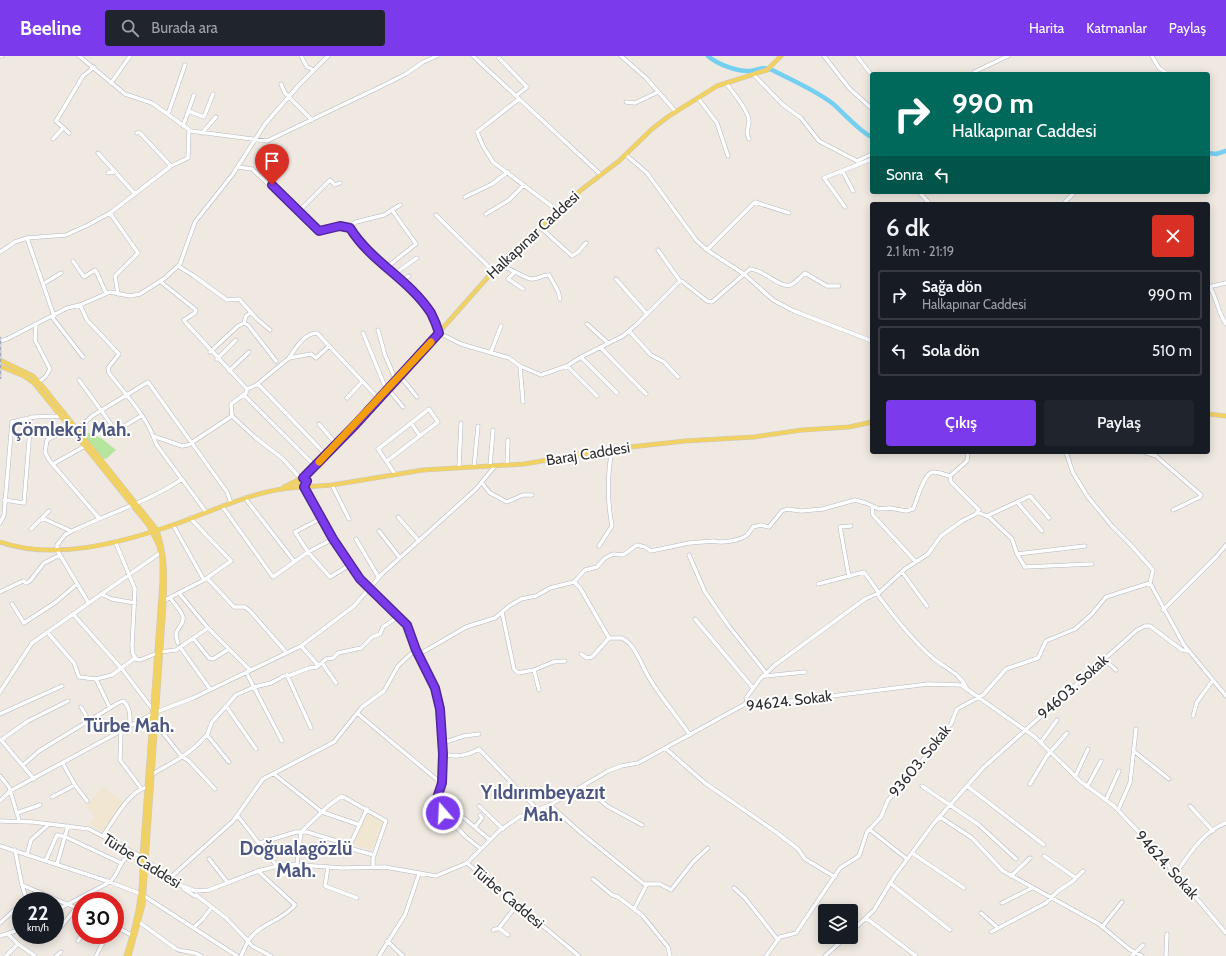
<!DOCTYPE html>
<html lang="tr">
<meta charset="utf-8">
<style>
:root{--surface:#171b24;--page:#20242c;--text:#f1f3f6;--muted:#9ea1a6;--line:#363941;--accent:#7c3aed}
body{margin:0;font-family:Cabin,sans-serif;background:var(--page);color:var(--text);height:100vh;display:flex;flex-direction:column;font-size:15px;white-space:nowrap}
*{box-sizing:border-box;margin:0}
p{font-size:13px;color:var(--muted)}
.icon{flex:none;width:22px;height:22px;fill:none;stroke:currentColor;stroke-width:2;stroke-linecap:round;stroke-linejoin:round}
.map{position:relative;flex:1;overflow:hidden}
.side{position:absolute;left:870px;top:146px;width:340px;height:252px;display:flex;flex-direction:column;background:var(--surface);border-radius:4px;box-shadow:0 2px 10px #0003}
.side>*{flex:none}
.banner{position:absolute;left:870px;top:16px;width:340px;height:122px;border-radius:4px;box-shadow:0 2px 10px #0003;background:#00695c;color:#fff;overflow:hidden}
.fabs{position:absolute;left:818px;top:848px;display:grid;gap:8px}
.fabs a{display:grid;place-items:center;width:40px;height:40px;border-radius:4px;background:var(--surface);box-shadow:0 2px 10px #0003;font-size:20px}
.speed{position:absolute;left:12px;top:836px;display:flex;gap:8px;font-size:20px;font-weight:700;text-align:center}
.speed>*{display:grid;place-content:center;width:52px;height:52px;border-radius:50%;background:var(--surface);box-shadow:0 2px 10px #0003;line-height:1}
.speed small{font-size:10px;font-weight:400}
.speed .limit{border:6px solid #d22;background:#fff;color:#111}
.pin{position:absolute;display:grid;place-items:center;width:34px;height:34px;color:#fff;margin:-41px -17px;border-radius:50% 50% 50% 0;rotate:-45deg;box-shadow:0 0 4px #0007}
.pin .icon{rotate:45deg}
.me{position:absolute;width:44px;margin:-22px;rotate:341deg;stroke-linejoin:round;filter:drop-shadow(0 0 3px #0008)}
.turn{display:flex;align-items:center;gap:14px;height:84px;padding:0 16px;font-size:18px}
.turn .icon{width:52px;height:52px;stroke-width:2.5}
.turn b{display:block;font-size:28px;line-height:34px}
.then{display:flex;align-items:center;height:38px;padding:0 16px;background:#0003;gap:8px;font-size:15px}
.round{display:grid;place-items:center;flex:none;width:42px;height:42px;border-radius:4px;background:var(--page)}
.headline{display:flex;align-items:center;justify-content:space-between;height:68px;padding:0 16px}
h1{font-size:24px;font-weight:600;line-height:30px}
.action{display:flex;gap:8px;margin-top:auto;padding:8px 16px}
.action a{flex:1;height:46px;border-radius:4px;background:var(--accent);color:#fff;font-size:16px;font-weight:600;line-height:46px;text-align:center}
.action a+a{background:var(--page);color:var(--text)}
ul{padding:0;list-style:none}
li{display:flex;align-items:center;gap:12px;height:50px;margin:0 8px 6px;padding:0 8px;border:2px solid var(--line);border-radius:4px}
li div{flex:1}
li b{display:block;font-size:15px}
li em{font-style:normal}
header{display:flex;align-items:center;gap:24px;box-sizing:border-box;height:56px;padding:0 20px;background:var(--accent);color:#fff}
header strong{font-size:19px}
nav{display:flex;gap:22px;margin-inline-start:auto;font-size:14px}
.search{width:280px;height:36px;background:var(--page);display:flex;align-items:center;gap:10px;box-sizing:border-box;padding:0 14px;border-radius:4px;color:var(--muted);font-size:15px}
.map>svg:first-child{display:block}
.education{fill:#f0e6d1}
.green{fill:#b6e59e}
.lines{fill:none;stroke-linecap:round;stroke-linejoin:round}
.river{stroke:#75cff0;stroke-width:4.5}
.minor-casing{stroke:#b4b7c1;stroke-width:4.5}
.major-casing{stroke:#c9c9c9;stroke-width:5}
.minor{stroke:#fff;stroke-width:3.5}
.major{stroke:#f2d163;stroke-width:4}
.rail-casing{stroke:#a3a6b8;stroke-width:2.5}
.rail{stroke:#fff;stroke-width:1;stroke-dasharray:3;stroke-linecap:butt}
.route-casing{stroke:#51269a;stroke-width:10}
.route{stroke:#7c3aed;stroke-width:7}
.slow{stroke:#f59e0b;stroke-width:7}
.labels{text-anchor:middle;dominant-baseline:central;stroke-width:4;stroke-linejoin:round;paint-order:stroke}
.street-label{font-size:15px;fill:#2e2e2e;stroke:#fff}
.district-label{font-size:19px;font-weight:bold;fill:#4d5680;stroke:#fff}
</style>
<header>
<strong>Beeline</strong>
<div class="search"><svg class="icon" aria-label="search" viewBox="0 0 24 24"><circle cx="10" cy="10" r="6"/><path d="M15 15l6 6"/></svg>Burada ara</div>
<nav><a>Harita</a><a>Katmanlar</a><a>Paylaş</a></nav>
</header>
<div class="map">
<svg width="1226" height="900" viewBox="0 0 1226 900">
<rect width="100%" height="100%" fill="#efe9e1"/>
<!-- education -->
<path class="education" d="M 103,731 L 124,746 L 103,777 L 90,767 L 95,760 L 85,751 Z
M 368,756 L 384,764 L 372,794 L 353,788 Z"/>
<!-- green -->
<path class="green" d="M 86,376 L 101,382 L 116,394 L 106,403 L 102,402 L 83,379 Z"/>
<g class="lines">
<!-- river -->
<path class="river" d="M 708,0 C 717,8 738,16 750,15 C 759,14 763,10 772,14 C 792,24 815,34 832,47 C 843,56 861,77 872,81
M 1208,97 L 1216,98 L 1226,95"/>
<!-- minor casing -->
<g class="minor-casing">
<path id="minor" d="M 0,0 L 2,0
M 79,0 L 125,38 L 152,47 L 191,75 L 267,85 L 380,31 L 406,18 L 423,6 L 437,0
M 301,0 L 307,11 L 314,14
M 473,0 L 599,117
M 621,0 L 646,22 L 676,56
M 824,0 L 849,32 L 872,53
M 857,0 L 870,17
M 1152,0 L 1159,12 L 1168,18
M 499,2 L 527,31 L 516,40
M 974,18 L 974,16 L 1008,0
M 754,19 L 782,48 L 801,62 L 819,85 L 857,105 L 872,98
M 111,27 L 130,0
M 726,27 C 732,35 749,55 749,65 C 749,72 745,76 749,83
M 281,28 L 285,37 L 312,64
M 698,42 L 717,67 L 728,100
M 519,43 L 477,76 L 483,90 L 493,106 L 558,155
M 626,46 L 635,47 L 658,36
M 188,55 L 204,61 L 213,38
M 168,58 L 185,9
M 183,70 L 194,39
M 69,77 L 56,65 L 83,20 L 94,11
M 137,77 L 139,76 L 171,110
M 202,77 L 216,61
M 53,83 L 63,72
M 98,97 L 135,138
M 626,99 L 647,117 L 696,184 L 707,194 L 744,218 L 773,244 L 794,255 L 872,285
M 238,111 L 252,113 L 319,175 L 340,170 L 350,172 L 367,195 L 412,235 L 431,257 L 439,277 L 461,288 L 509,302 L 520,310 L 541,319 L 567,310 L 581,301 L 623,280 L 636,269 L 680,225 L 683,226 L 707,245 L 712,246 L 750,213 C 763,213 781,233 790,229 C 796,227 800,221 805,217 L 827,230 L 839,230
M 843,116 L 853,135
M 108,117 L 114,116
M 919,136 L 930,148
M 465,141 L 492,128 L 508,116
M 1063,148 L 1075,136
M 845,151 L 824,122 L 872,103
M 298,156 L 330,124 L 335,129 L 340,127
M 110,157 L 138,197 L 115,220 L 118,238
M 486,158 L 509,144 L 524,129
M 436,159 L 493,215
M 540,171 L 572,200 L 578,196 L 586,187
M 348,172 L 356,166 L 384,159 L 400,149
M 27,182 L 54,260
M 658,194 L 680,225
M 707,194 L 755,146 L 789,157
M 0,196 L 15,186 L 27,182 L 66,179 L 88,169 L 110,157 L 171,110 L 188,102 L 189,74
M 73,205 L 84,221 L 95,214 L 97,217 L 106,237
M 178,210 L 194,220 L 227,244 L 239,243 L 257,263 L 270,274
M 498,210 C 509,210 519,220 531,223 C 538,224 543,218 549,219 L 558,235 L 560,243
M 387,211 L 416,188 L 392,154
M 514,217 L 508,223 L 523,233
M 394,218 L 417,202
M 616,223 L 647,258
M 402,225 L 409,220
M 161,226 L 196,254 L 195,257 L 184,264 L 186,267 L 247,333 L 246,337 L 231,348 L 232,360 L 256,382 L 283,403 L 300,422
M 43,228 L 61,217
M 1208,231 L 1226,227
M 1210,231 C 1217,243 1218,257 1226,268
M 80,249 L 87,264 L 119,298 L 108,312 L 109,317 C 125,338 148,361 156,388 L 206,456
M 52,261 L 83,301
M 244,267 L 246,260 L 251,256
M 587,268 L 608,287
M 36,269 L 35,284 L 50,313 L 46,320 L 39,326
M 378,274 L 385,299 L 396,325
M 629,275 L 651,299 L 664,306 L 678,321
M 363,277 L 384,328 L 403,351
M 0,285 L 7,283 L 67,252 L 80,249 L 110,236 L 130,240 L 140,238 L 165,222 L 180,208 L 195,166 L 233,118 L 265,68 L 299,29 L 328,0
M 600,291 L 646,338
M 210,296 L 238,270 L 244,267 L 248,269 L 276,305
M 491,296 L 501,270
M 581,301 L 617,337
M 289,302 C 295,293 304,277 317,277 L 379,343
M 217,303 L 236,284
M 520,310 L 523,346
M 567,310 L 597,340
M 229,315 L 249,296
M 400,320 L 417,341
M 79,324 L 116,375 L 141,360
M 256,329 L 289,302 L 311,298 L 316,302 L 329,290
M 247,333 L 256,329 L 260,330 L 326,399
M 244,339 L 315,410
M 347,342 L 362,326
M 411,367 L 420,380
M 319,368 L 336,388
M 70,372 L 47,384 L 45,396 L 49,404 L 99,462
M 77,374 L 92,360 L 148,326 L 227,436 L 231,447
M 153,380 L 182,390 L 188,389 L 232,360
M 1066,396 L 1073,417 L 1088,441 L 1112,470 L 1129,487 L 1153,514 L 1150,527
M 1144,396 L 1156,400 L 1201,439 L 1200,441 L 1173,454
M 387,405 L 438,366 L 429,353 L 378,393 L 395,418
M 53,408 L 85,390
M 507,409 L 508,384
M 490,410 L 493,374
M 459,411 L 461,367
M 474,411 L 478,370
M 482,427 L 490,437 L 507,446 L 523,439 L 532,439
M 332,429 L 349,463
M 245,442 L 294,505
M 4,444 L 24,447 L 31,361
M 1017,446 L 1042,475
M 222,450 L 273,521 L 308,496 L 333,483
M 872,450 L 873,459 L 916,506
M 977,456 L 989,461 L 1012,483 L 1017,498 L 1085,490
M 987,460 L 1030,440 L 1049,462
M 398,461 L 419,485
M 42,462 L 71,475
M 322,462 L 295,476 L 308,496 L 330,521 L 350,509
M 0,467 L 4,459 L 12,366 L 34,361 L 61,360
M 173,469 L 204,524
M 31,473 L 49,455
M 379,475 L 400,502
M 356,483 L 379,522
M 115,485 L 135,533 L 132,590 L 133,598 L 136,603 L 140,604 L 160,596 L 176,594 L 208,572
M 599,490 L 612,470 C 607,444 607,420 612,393
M 1017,498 L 1025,511 L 1092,508
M 689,499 L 705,536 L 728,569 L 766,617
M 902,516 L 927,550
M 849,521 L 840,471 L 851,470
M 207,522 L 234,551 L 245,551 L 250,555 L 286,596
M 574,526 L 585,514 L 597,511 L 605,502 L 613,498 L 623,499 L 637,489 L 645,491 L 651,495 L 689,487 L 714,485 C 721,488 741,484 747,479 C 749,477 751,474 753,471 L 761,469 L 769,471 L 782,455 L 787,453 L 801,455 L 823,453 L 855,444 L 866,447 L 879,453 L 890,452 L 906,455 L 913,453 C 917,445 924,415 934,416 C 939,416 945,419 950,420
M 1150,527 L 1184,589 L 1226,640
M 818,528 L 864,516 L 879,537
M 0,536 L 23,525 L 26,527 L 30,525 L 44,507 L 60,499
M 179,537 L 208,572 L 250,614
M 101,538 L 112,543 L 135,547
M 877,538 C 894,561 912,584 934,603 C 946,612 960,618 966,631
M 170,542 C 174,547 181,554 183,561 C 185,571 171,572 178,587
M 163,545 L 204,524 L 231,505 L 190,462
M 88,546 L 57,494 L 57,489 L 65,479 L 72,475 C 109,457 148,446 182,423
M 12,548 L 24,567 L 56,546 L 77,528
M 1163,554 L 1216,501 L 1226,489
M 502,556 L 514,613 L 518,617 L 534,614 L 553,606 L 565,605
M 73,558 L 122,613 L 154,655
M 695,563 L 753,632
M 47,576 L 74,607 L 79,621 L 96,623 L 110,652
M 193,582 L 209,602 L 213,603 L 229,593
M 301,590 L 317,608 L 317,611
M 180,591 L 210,633
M 417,597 L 435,632 L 439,644 L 443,710 L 441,727 L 435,745 L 437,750 L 466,781 L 481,793
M 581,598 L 587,602 L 592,601 L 609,582
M 418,599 L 466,571 L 495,562 L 509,550 L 521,543 L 536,540 L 550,532 L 574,526 L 580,532 L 609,582 L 622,582 C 632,587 636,597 641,606 C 653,633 673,654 690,679
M 1102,605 L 1106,605 L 1116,614
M 322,607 L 336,627
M 534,614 L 539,634
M 246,616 L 282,685
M 287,619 L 311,672
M 765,620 L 805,616
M 96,623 L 112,619 L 135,602
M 0,636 L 32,587 L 160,497
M 747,647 L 746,642 L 760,623 L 775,609 L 865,543 L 879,537 L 905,513 L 928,498 L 941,480 L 962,465 L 976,458 L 979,454 L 951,426 L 950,420 L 967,405 L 968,396
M 226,650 L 256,693
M 81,651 L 89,665
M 357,657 L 441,727
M 0,658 L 62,630
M 1193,660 L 1197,646 L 1213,624
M 156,668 L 182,701 L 188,704 L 215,733
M 121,675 L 120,704 L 141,732
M 207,679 L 229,706
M 1,684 L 28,665 L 68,645
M 1,684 L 34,723
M 1041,686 L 1057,664
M 442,687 L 464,680 L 479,678
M 665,692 L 705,727 L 776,776 L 798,793 L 805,803 L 835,821
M 1135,696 L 1169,723
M 443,698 C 456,702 467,700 479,693 L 538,754
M 23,709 L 39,695 L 118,647 L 123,645 C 131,651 130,662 130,670
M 274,718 L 322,756 L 360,769
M 151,719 L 182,701 L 195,691 L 207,679 L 212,666 L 236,639 L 254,631 L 271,627 L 284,620 L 291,619 L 309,612 L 317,611 L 326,603 L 333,602 L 338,597 L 361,592 L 372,581 L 380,578 L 383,571 L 399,560
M 0,720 L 9,731 L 19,764
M 1075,721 L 1088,693
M 1030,728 L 1047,700 L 1067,677
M 75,729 L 87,745
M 584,730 L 607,750 L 642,769
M 922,730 L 979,769 L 1016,803
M 967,730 L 1044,789
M 1087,731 L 1101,705
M 52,741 L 75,729 L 63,708
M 1106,744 L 1119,715
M 0,745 L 10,735 L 156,656 L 193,642 L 301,590 L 354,550 L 382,518 L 476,433 L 495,410
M 550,749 L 580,776 L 644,828 L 660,828 L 671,834 L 693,806 L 708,792
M 479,750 L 503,773
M 1190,750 L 1213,775
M 367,753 L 350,789 L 352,793 L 374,799
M 1118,754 L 1130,727 L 1136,673
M 17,757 L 40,749
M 237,759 L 276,809
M 940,761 L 972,782 L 1003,815 L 1099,868 L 1129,893 L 1142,900
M 464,762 L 490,784
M 0,765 L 33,766 L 89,773 L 142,801 L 179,829 L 196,835 L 209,834 L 258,815 L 285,808 L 343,812 L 385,811 L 436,820 L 467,807 L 579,900
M 475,771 L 482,762 L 480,759
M 869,773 L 907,803
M 103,780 C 113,765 129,735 147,731
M 260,787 L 296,776 L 307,776 L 350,789
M 0,790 L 110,826 L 141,838 L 237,900
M 15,794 L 22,829 L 27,845
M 912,797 L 964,832
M 27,799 L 31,784 L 49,768
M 1044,800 L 1076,822
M 209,803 L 228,827
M 46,804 L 57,779 L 66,781 L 121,807
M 467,807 L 499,775 L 519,761 L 550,749 L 608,715 L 621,710 L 638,707 L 747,647 L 783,646 L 928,628 L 961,629 L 1035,681 L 1080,725 L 1114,750 L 1166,805 L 1176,824 L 1193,838 L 1226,877
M 57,808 L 68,770
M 297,808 L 301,776 L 328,750 L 342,740 L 386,765 L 373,802 L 373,812
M 328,811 L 325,830 L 357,842
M 258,815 L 295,849 C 281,866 261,866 248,885 L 252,890 L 271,900
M 1011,820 L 1030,802
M 1174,820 C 1188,800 1202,776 1226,767
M 170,822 L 233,765 L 263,723 L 334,686 L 362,651 L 384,635 L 398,610 L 415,594 L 407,569 L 360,523 L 333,483 L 304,431
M 593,823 L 612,839 L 618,841 L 642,859 L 668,891 L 670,900
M 890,827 L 950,874
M 22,829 L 81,854
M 734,832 L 745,842 L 778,884
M 184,833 L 195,840
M 196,839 L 226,862 L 248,885 L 241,900
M 1002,847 L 1032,832
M 634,853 L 647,828
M 55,855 L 110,826 C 120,817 119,802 134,798
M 981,857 L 998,872
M 866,862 L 916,900
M 139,866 L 176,893 C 185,897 191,894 201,900
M 0,867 L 20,849
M 115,870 L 133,880
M 194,871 L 202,864 L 212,851
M 1102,871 L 1122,846
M 499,872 L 508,879
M 493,874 L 499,872 L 516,850
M 851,876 L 874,854 L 894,821 L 934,767 L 983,712 L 1137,574 L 1145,570 L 1150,570 L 1182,594 L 1187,595
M 991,876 L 1046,847 L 1058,835 L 1073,825 L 1083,815
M 8,878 L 18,888 L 35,900
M 55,878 L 77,851
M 0,880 L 21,873
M 78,885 L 82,879
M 387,885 L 403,900
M 6,900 L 18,888
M 56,900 L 61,896
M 96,900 L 107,879
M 379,900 L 405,859 L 419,818
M 766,900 L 780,881 L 796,877 L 840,812 L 859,800 L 867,776 L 881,761 L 888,744 L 896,736 L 904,724 L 932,694 L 941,678 L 951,668 L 957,653 L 983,639 L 1006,613 L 1038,602 L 1046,585 L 1075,573 L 1091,559 L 1106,541 L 1150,527
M 825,900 L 846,881
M 1132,900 L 1143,889
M 1166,900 L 1167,878"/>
</g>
<!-- major casing -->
<g class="major-casing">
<path id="major" d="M 0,304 L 33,320 L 44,332 L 157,474 C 166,502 165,520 164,549 L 143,849 L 129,900
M 0,310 L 24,320 L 34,327 L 149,470 L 159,490 L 162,503 L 162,526 L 142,801 C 143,839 137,864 126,900
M 1208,358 L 1226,360
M 303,421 L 396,325 L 503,204 L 581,134 L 619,105 L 652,73 L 669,60 L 717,30 L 767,14 L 781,0
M297 426a5 5 0 1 1 10 0a5 5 0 1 1-10 0Z
M 284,431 L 298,424
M 304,431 L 332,429 L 423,414 L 524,408 L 612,393 L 685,385 L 754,381 L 802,374 L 849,371 L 872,366
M 0,486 C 55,505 120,487 173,469 C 216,454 256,433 301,431"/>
</g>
<!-- minor -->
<use href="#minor" class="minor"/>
<!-- major -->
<use href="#major" class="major"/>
<!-- rail casing -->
<g class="rail-casing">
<path id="rail" d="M 0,282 L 0,322"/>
</g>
<!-- rail -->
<use href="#rail" class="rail"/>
</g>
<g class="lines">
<!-- route casing -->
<g class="route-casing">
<path id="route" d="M 272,129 L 319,175 L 340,170 L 350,172 C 371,206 409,223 431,257 C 434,263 437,270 439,277 L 356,368 L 303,422 L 307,425 L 304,431 L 333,483 L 360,523 L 407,569 L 416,594 L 435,632 L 440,653 L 443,698 L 442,727 L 436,745 L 437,750 L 443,757"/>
</g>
<!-- route -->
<use href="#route" class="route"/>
<!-- slow -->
<path class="slow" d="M 319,406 L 431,286"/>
</g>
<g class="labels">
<!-- street labels -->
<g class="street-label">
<text transform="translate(533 179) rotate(-43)">Halkapınar Caddesi</text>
<text transform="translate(588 398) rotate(-9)">Baraj Caddesi</text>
<text transform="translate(1073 631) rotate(-42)">94603. Sokak</text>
<text transform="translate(789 645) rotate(-7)">94624. Sokak</text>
<text transform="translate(920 705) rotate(-51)">93603. Sokak</text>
<text transform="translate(142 805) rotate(32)">Türbe Caddesi</text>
<text transform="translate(1167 809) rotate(48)">94624. Sokak</text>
<text transform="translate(508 841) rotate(40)">Türbe Caddesi</text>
</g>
<!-- district labels -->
<g class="district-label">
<text x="71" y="373">Çömlekçi Mah.</text>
<text x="129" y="669">Türbe Mah.</text>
<text x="543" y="736">Yıldırımbeyazıt<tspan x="543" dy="22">Mah.</tspan></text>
<text x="296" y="792">Doğualagözlü<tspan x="296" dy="22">Mah.</tspan></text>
</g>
</g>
</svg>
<div class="fabs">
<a><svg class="icon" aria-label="layers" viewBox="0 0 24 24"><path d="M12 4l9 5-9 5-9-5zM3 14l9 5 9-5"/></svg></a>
</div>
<div class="speed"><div>22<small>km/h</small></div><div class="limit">30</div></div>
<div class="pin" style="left:272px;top:129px;background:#d93025"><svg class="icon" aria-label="arrive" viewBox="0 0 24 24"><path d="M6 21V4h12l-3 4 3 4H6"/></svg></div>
<svg class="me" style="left:443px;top:757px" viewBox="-20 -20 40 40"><circle r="17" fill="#7c3aed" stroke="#fff" stroke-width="3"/><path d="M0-11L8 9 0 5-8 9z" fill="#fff"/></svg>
<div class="banner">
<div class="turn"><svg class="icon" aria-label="right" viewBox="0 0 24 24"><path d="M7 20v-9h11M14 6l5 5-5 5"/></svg><div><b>990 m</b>Halkapınar Caddesi</div></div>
<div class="then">Sonra<svg class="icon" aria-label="left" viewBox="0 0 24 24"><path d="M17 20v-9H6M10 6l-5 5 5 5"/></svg></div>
</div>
<section class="side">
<div class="headline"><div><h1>6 dk</h1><p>2.1 km · 21:19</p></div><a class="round" style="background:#d93025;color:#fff"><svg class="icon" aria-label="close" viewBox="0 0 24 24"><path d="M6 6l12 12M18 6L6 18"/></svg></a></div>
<ul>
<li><svg class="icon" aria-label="right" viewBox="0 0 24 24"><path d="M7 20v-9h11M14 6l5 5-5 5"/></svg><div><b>Sağa dön</b><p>Halkapınar Caddesi</p></div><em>990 m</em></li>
<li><svg class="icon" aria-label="left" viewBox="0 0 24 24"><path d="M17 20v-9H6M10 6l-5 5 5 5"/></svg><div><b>Sola dön</b></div><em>510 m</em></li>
</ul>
<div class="action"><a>Çıkış</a><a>Paylaş</a></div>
</section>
</div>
